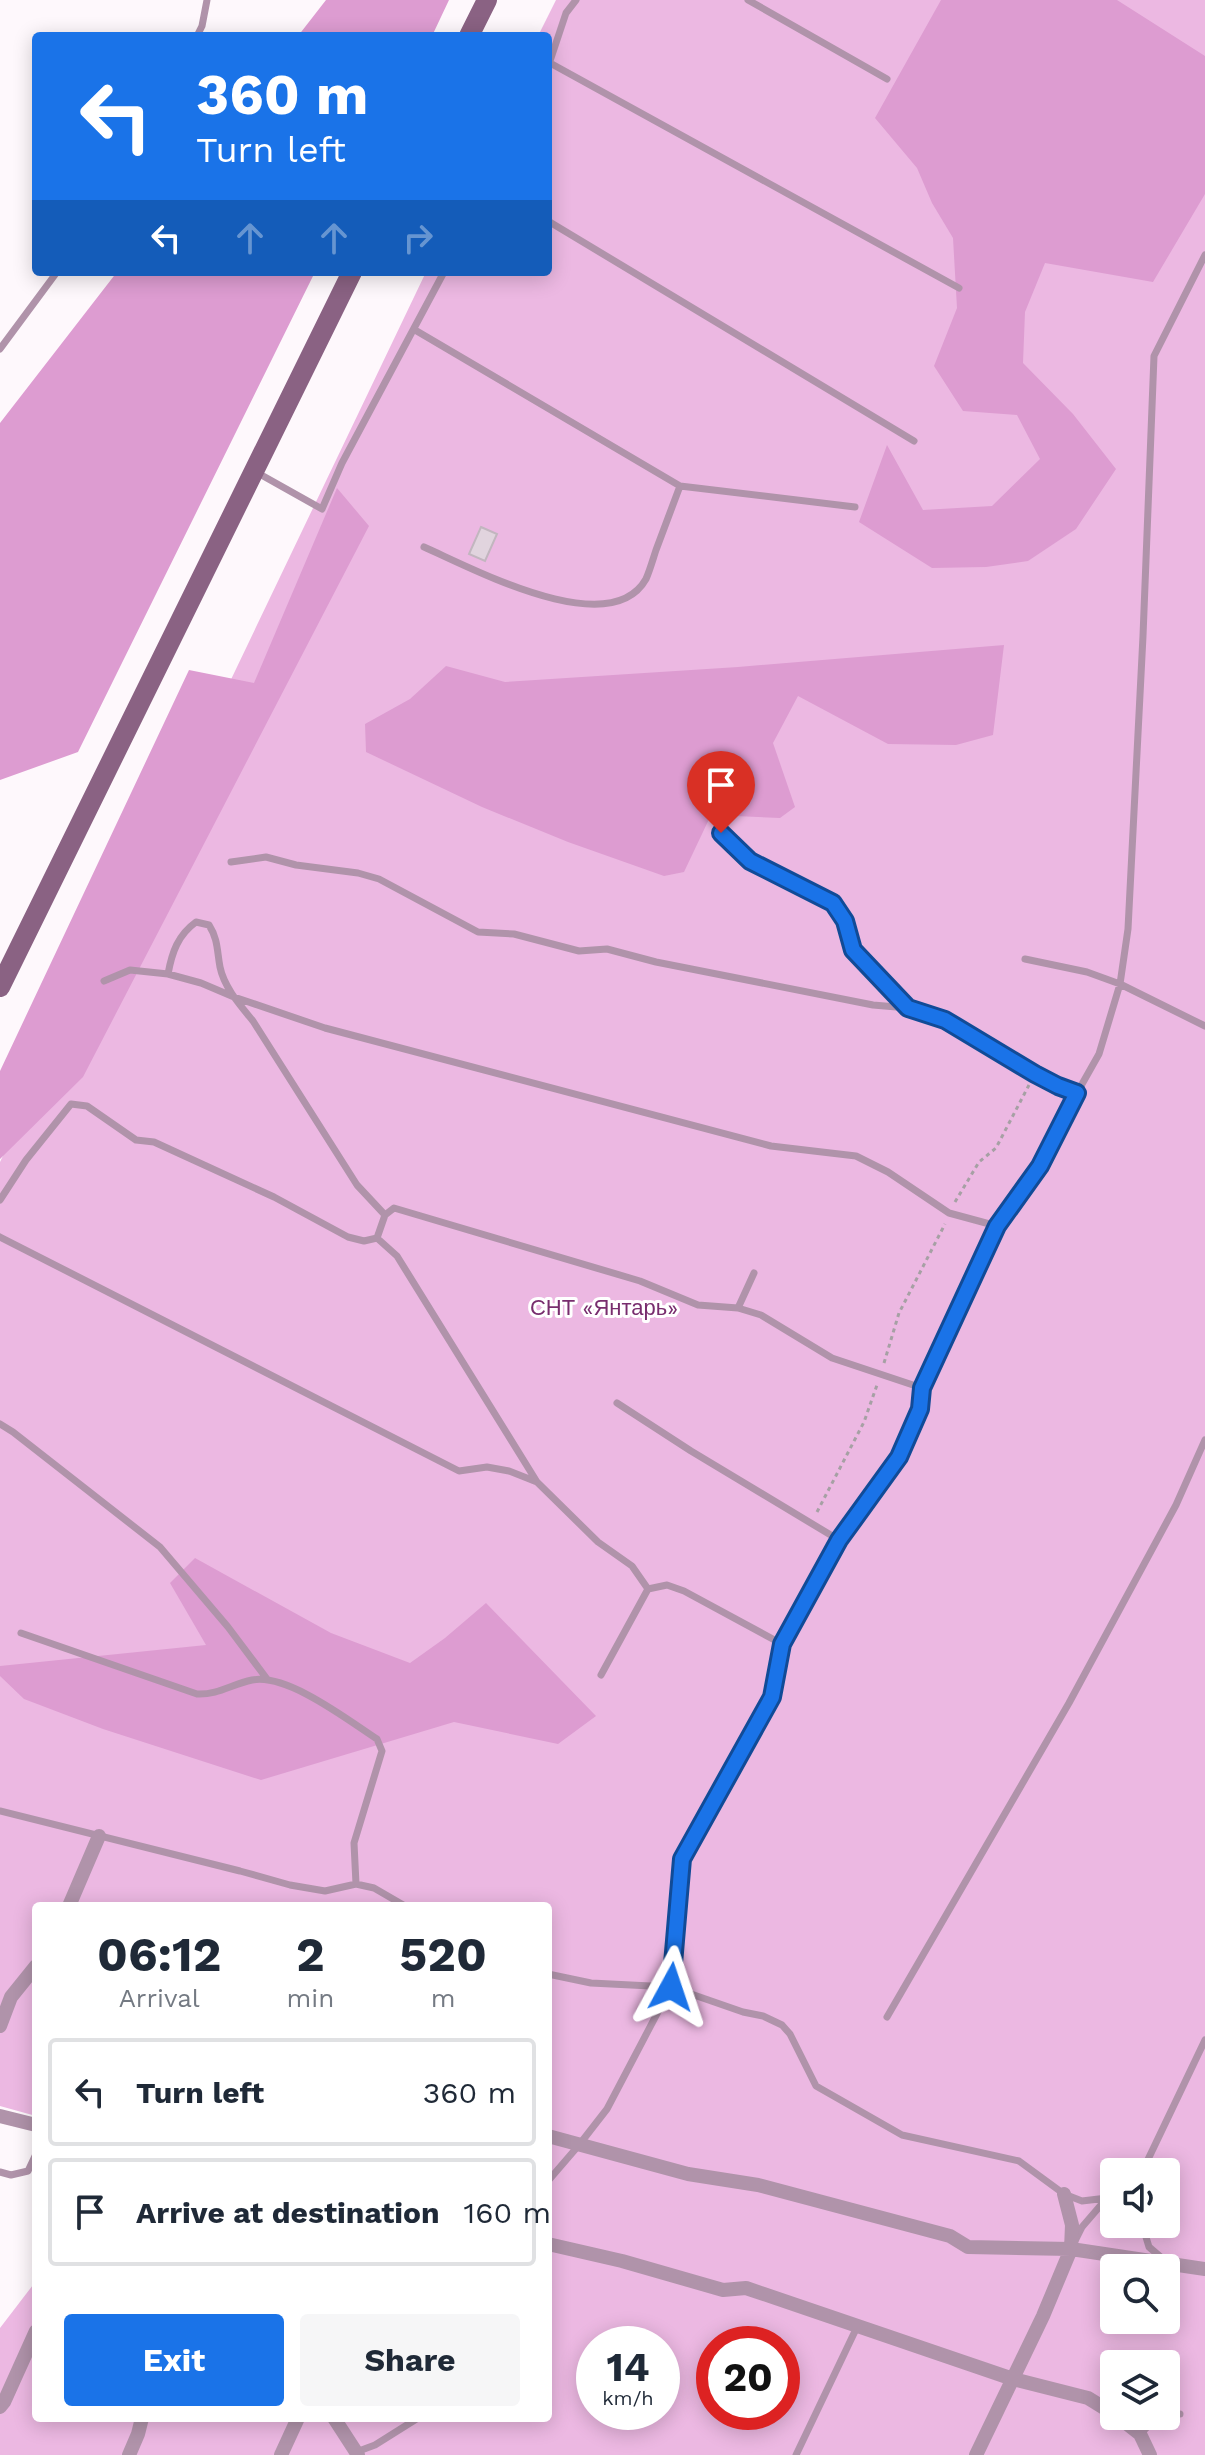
<!DOCTYPE html>
<meta charset="utf-8">
<style>
:root{--surface:#fff;--page:#f6f6f7;--text:#1f2937;--muted:#747a83;--line:#e0e1e3;--accent:#1a73e8}
body{margin:0;font-family:"Work Sans",sans-serif;background:var(--page);color:var(--text);height:100vh;display:flex;flex-direction:column;font-size:30px;white-space:nowrap}
*{box-sizing:border-box;margin:0}
p{font-size:26px;color:var(--muted)}
.icon{flex:none;width:44px;height:44px;fill:none;stroke:currentColor;stroke-width:2;stroke-linecap:round;stroke-linejoin:round}
.map{position:relative;flex:1;overflow:hidden}
.side{position:absolute;left:32px;top:1902px;width:520px;height:520px;display:flex;flex-direction:column;background:var(--surface);border-radius:8px;box-shadow:0 4px 20px #0003}
.side>*{flex:none}
.banner{position:absolute;left:32px;top:32px;width:520px;height:244px;border-radius:8px;box-shadow:0 4px 20px #0003;background:#1a73e8;color:#fff;overflow:hidden}
.controls{position:absolute;left:1100px;top:2158px;display:grid;gap:16px}
.controls a{display:grid;place-items:center;width:80px;height:80px;border-radius:8px;background:var(--surface);box-shadow:0 4px 20px #0003;font-size:40px}
.speed{position:absolute;left:576px;top:2326px;display:flex;gap:16px;font-size:40px;font-weight:700;text-align:center}
.speed>*{display:grid;place-content:center;width:104px;height:104px;border-radius:50%;background:var(--surface);box-shadow:0 4px 20px #0003;line-height:1}
.speed small{font-size:20px;font-weight:400}
.speed .limit{border:12px solid #d22;background:#fff;color:#111}
.pin{position:absolute;display:grid;place-items:center;width:68px;height:68px;color:#fff;margin:-82px -34px;border-radius:50% 50% 50% 0;rotate:-45deg;box-shadow:0 0 8px #0007}
.pin .icon{rotate:45deg}
.me{position:absolute;width:88px;margin:-44px;rotate:5deg;stroke-linejoin:round;filter:drop-shadow(0 0 6px #0008)}
.turn{display:flex;align-items:center;gap:28px;height:168px;padding:0 32px;font-size:36px}
.turn .icon{width:104px;height:104px;stroke-width:2.5}
.turn b{display:block;font-size:56px;line-height:68px}
.lanes{display:flex;align-items:center;height:76px;padding:0 32px;background:#0003;justify-content:center;gap:40px;direction:ltr}
.lanes .off{opacity:.35}
.eta{display:flex;justify-content:space-evenly;align-items:center;height:136px;text-align:center}
.eta b{font-size:48px;font-weight:700;line-height:56px}
.primary-button{display:flex;gap:16px;margin-top:auto;padding:16px 32px}
.primary-button a{flex:1;height:92px;border-radius:8px;background:var(--accent);color:#fff;font-size:32px;font-weight:700;line-height:92px;text-align:center}
.primary-button a+a{background:var(--page);color:var(--text)}
ul{padding:0;list-style:none}
li{display:flex;align-items:center;gap:24px;height:108px;margin:0 16px 12px;padding:0 16px;border:4px solid var(--line);border-radius:8px}
li div{flex:1}
li b{display:block;font-size:30px}
li em{font-style:normal}
.map>svg:first-child{display:block}
.green{fill:#ecb8e2;fill-rule:evenodd}
.forest{fill:#dd9cd1}
.building{fill:#e1d4de;stroke:#c2b6bf;stroke-width:2}
.lines{fill:none;stroke-linecap:round;stroke-linejoin:round}
.path{stroke:#a6a0a4;stroke-width:3;stroke-dasharray:4 4;stroke-linecap:butt}
.lane{stroke:#b093aa;stroke-width:7}
.street{stroke:#b093aa;stroke-width:14}
.secondary{stroke:#8a6283;stroke-width:20}
.route-casing{stroke:#114b97;stroke-width:20}
.route{stroke:#1a73e8;stroke-width:14}
.labels{text-anchor:middle;dominant-baseline:central;stroke-width:6;stroke-linejoin:round;paint-order:stroke}
.park-label{font-size:22px;fill:#782d6e;stroke:#fff}
</style>
<div class="map">
<svg width="1205" height="2455" viewBox="0 0 1205 2455">
<rect width="100%" height="100%" fill="#fef8fc"/>
<!-- green -->
<path class="green" d="M 556,0 L 1205,0 L 1205,2455 L 0,2455 L 0,2328 L 36,2281 L 36,2418 L 548,2418 L 548,1906 L 36,1906 L 36,2116 L 0,2106 L 0,1162 L 426,272 L 548,272 L 548,36 L 538,36 ZM 1114,2172 L 1166,2172 L 1166,2224 L 1114,2224 ZM 1114,2268 L 1166,2268 L 1166,2320 L 1114,2320 ZM 594,2344 L 662,2344 L 662,2412 L 594,2412 ZM 714,2344 L 782,2344 L 782,2412 L 714,2412 ZM 1114,2364 L 1166,2364 L 1166,2416 L 1114,2416 Z"/>
<!-- forest -->
<path class="forest" d="M 326,0 L 449,0 L 432,36 L 298,36 Z
M 941,0 L 1117,0 L 1205,56 L 1205,194 L 1153,282 L 1045,263 L 1025,312 L 1023,363 L 1073,414 L 1116,469 L 1076,529 L 1028,561 L 986,567 L 932,568 L 859,522 L 887,445 L 923,510 L 992,506 L 1040,459 L 1017,415 L 963,411 L 934,366 L 957,308 L 953,238 L 932,203 L 917,168 L 875,118 Z
M 117,272 L 315,272 L 78,752 L 0,780 L 0,423 Z
M 337,488 L 369,526 L 83,1077 L 0,1159 L 0,1071 L 189,670 L 254,683 Z
M 1004,645 L 993,735 L 956,745 L 888,744 L 798,696 L 773,743 L 795,807 L 780,818 L 711,815 L 684,872 L 664,876 L 568,842 L 482,807 L 366,752 L 365,724 L 410,699 L 446,666 L 505,682 L 738,667 Z
M 195,1558 L 331,1633 L 410,1663 L 445,1638 L 486,1603 L 596,1716 L 558,1744 L 454,1722 L 261,1780 L 103,1729 L 24,1699 L 0,1676 L 0,1666 L 206,1645 L 170,1583 Z"/>
<!-- building -->
<path class="building" d="M 481,527 L 497,534 L 485,561 L 469,554 Z"/>
<g class="lines">
<!-- path -->
<path class="path" d="M 955,1202 L 979,1162 L 996,1148 L 1029,1085
M 884,1363 L 899,1313 L 945,1224
M 817,1512 L 864,1422 L 877,1385"/>
<!-- lane -->
<path class="lane" d="M 748,0 L 887,79
M 197,36 L 202,26 L 207,0
M 550,63 L 959,288
M 549,64 L 566,13 L 576,0
M 548,221 L 914,441
M 415,330 L 680,486
M 0,349 L 57,272
M 256,472 L 322,509 L 342,463 L 444,272
M 424,547 C 470,567 610,643 646,579 C 650,570 653,559 656,550 C 664,529 672,507 680,486 L 855,507
M 721,833 L 750,861 L 833,903 L 845,921 L 853,950 L 908,1008
M 231,862 L 266,857 L 296,865 L 358,873 L 379,879 L 478,932 L 514,934 L 579,951 L 607,949 L 656,962 L 873,1005 L 908,1008 L 945,1020 L 1035,1074 L 1058,1086 L 1077,1093
M 1025,959 L 1087,972 L 1120,984 L 1205,1026
M 168,974 C 172,952 178,935 196,922 L 209,925 C 218,939 217,951 220,967 C 224,987 240,1005 253,1021 L 357,1185 L 385,1215
M 104,981 L 130,970 L 168,974 L 201,983 L 234,997 L 325,1028 L 771,1146 L 856,1156 L 888,1172 L 949,1213 L 997,1226
M 0,1200 L 26,1160 L 71,1104 L 87,1106 L 136,1140 L 154,1142 L 274,1197 L 348,1237 L 364,1241 L 377,1238 L 385,1215 L 394,1208 L 640,1281 L 698,1305 L 738,1308 L 761,1315 L 832,1358 L 922,1388
M 0,1237 L 459,1471 L 487,1467 L 509,1471 L 537,1482
M 377,1238 L 397,1256 L 537,1482 L 598,1542 L 632,1566 L 648,1589
M 738,1308 L 754,1273
M 617,1403 L 691,1451 L 839,1540
M 0,1424 L 13,1432 L 160,1547 L 228,1627 L 267,1679
M 21,1633 L 197,1694 C 218,1695 232,1684 252,1680 C 287,1673 348,1720 377,1739 L 382,1751 L 354,1843 L 356,1884
M 601,1675 L 648,1589 L 667,1585 L 684,1591 L 782,1644
M 0,1811 L 240,1871 L 290,1885 L 325,1891 L 356,1884 L 374,1888 L 405,1906
M 548,1974 L 591,1983 L 671,1987 L 743,2012 L 763,2016 L 782,2025 L 790,2034 L 816,2086 L 902,2135 L 1019,2161 L 1064,2194 L 1082,2201 L 1107,2198 L 1114,2195
M 887,2017 L 1069,1703 L 1176,1505 L 1205,1440
M 0,2172 L 11,2175 L 28,2171 L 36,2154
M 1142,2172 L 1205,2040
M 548,2181 L 579,2145 L 607,2109 L 671,1987 L 682,1859 L 772,1697 L 782,1644 L 839,1540 L 899,1457 L 920,1409 L 922,1388 L 997,1226 L 1040,1166 L 1077,1093 L 1099,1054 L 1120,984 L 1128,929 L 1143,636 L 1154,356 L 1205,255
M 1142,2224 L 1149,2247 L 1163,2259
M 1075,2241 L 1082,2227 L 1107,2198
M 1166,2414 L 1180,2414
M 1140,2434 L 1159,2416
M 356,2452 L 375,2445 L 418,2418
M 796,2455 L 857,2327"/>
<!-- street -->
<path class="street" d="M 69,1906 L 99,1836
M 0,2026 L 11,1997 L 36,1966
M 0,2116 L 36,2125
M 548,2136 L 688,2174 L 758,2185 L 950,2236 L 968,2247 L 1071,2249 L 1205,2269
M 548,2244 L 622,2261 L 723,2290 L 746,2288 L 1013,2379 L 1088,2398 L 1114,2414
M 0,2407 L 4,2402 L 36,2331
M 1117,2416 L 1140,2434 L 1150,2455
M 334,2418 L 358,2455
M 129,2455 L 138,2434 L 142,2418
M 281,2455 L 298,2418
M 976,2455 L 1043,2316 L 1071,2249 L 1072,2225 L 1064,2194"/>
<!-- secondary -->
<path class="secondary" d="M 469,36 L 487,0
M 0,987 L 352,272"/>
</g>
<g class="lines">
<!-- route casing -->
<g class="route-casing">
<path id="route" d="M 671,1987 L 682,1859 L 772,1697 L 782,1644 L 839,1540 L 899,1457 L 920,1409 L 922,1388 L 997,1226 L 1040,1166 L 1077,1093 L 1058,1086 L 1035,1074 L 945,1020 L 908,1008 L 853,950 L 845,921 L 833,903 L 750,861 L 721,833"/>
</g>
<!-- route -->
<use href="#route" class="route"/>
</g>
<g class="labels">
<!-- park labels -->
<g class="park-label">
<text x="604" y="1307">СНТ «Янтарь»</text>
</g>
</g>
</svg>
<div class="controls">
<a><svg class="icon" aria-label="sound" viewBox="0 0 24 24"><path d="M4 9h4l5-4v14l-5-4H4zM17 9q2 3 0 6"/></svg></a>
<a><svg class="icon" aria-label="search" viewBox="0 0 24 24"><circle cx="10" cy="10" r="6"/><path d="M15 15l6 6"/></svg></a>
<a><svg class="icon" aria-label="layers" viewBox="0 0 24 24"><path d="M12 4l9 5-9 5-9-5zM3 14l9 5 9-5"/></svg></a>
</div>
<div class="speed"><div>14<small>km/h</small></div><div class="limit">20</div></div>
<div class="pin" style="left:721px;top:833px;background:#d93025"><svg class="icon" aria-label="arrive" viewBox="0 0 24 24"><path d="M6 21V4h12l-3 4 3 4H6"/></svg></div>
<svg class="me" style="left:671px;top:1987px" viewBox="-20 -20 40 40"><path d="M0-17L14 15 0 8-14 15z" fill="#1a73e8" stroke="#fff" stroke-width="4"/></svg>
<div class="banner">
<div class="turn"><svg class="icon" aria-label="left" viewBox="0 0 24 24"><path d="M17 20v-9H6M10 6l-5 5 5 5"/></svg><div><b>360 m</b>Turn left</div></div>
<div class="lanes"><svg class="icon" aria-label="left" viewBox="0 0 24 24"><path d="M17 20v-9H6M10 6l-5 5 5 5"/></svg><svg class="icon off" aria-label="ahead" viewBox="0 0 24 24"><path d="M12 20V5M6 11l6-6 6 6"/></svg><svg class="icon off" aria-label="ahead" viewBox="0 0 24 24"><path d="M12 20V5M6 11l6-6 6 6"/></svg><svg class="icon off" aria-label="right" viewBox="0 0 24 24"><path d="M7 20v-9h11M14 6l5 5-5 5"/></svg></div>
</div>
<section class="side">
<div class="eta">
<div><b>06:12</b><p>Arrival</p></div>
<div><b>2</b><p>min</p></div>
<div><b>520</b><p>m</p></div>
</div>
<ul>
<li><svg class="icon" aria-label="left" viewBox="0 0 24 24"><path d="M17 20v-9H6M10 6l-5 5 5 5"/></svg><div><b>Turn left</b></div><em>360 m</em></li>
<li><svg class="icon" aria-label="arrive" viewBox="0 0 24 24"><path d="M6 21V4h12l-3 4 3 4H6"/></svg><div><b>Arrive at destination</b></div><em>160 m</em></li>
</ul>
<div class="primary-button"><a>Exit</a><a>Share</a></div>
</section>
</div>
